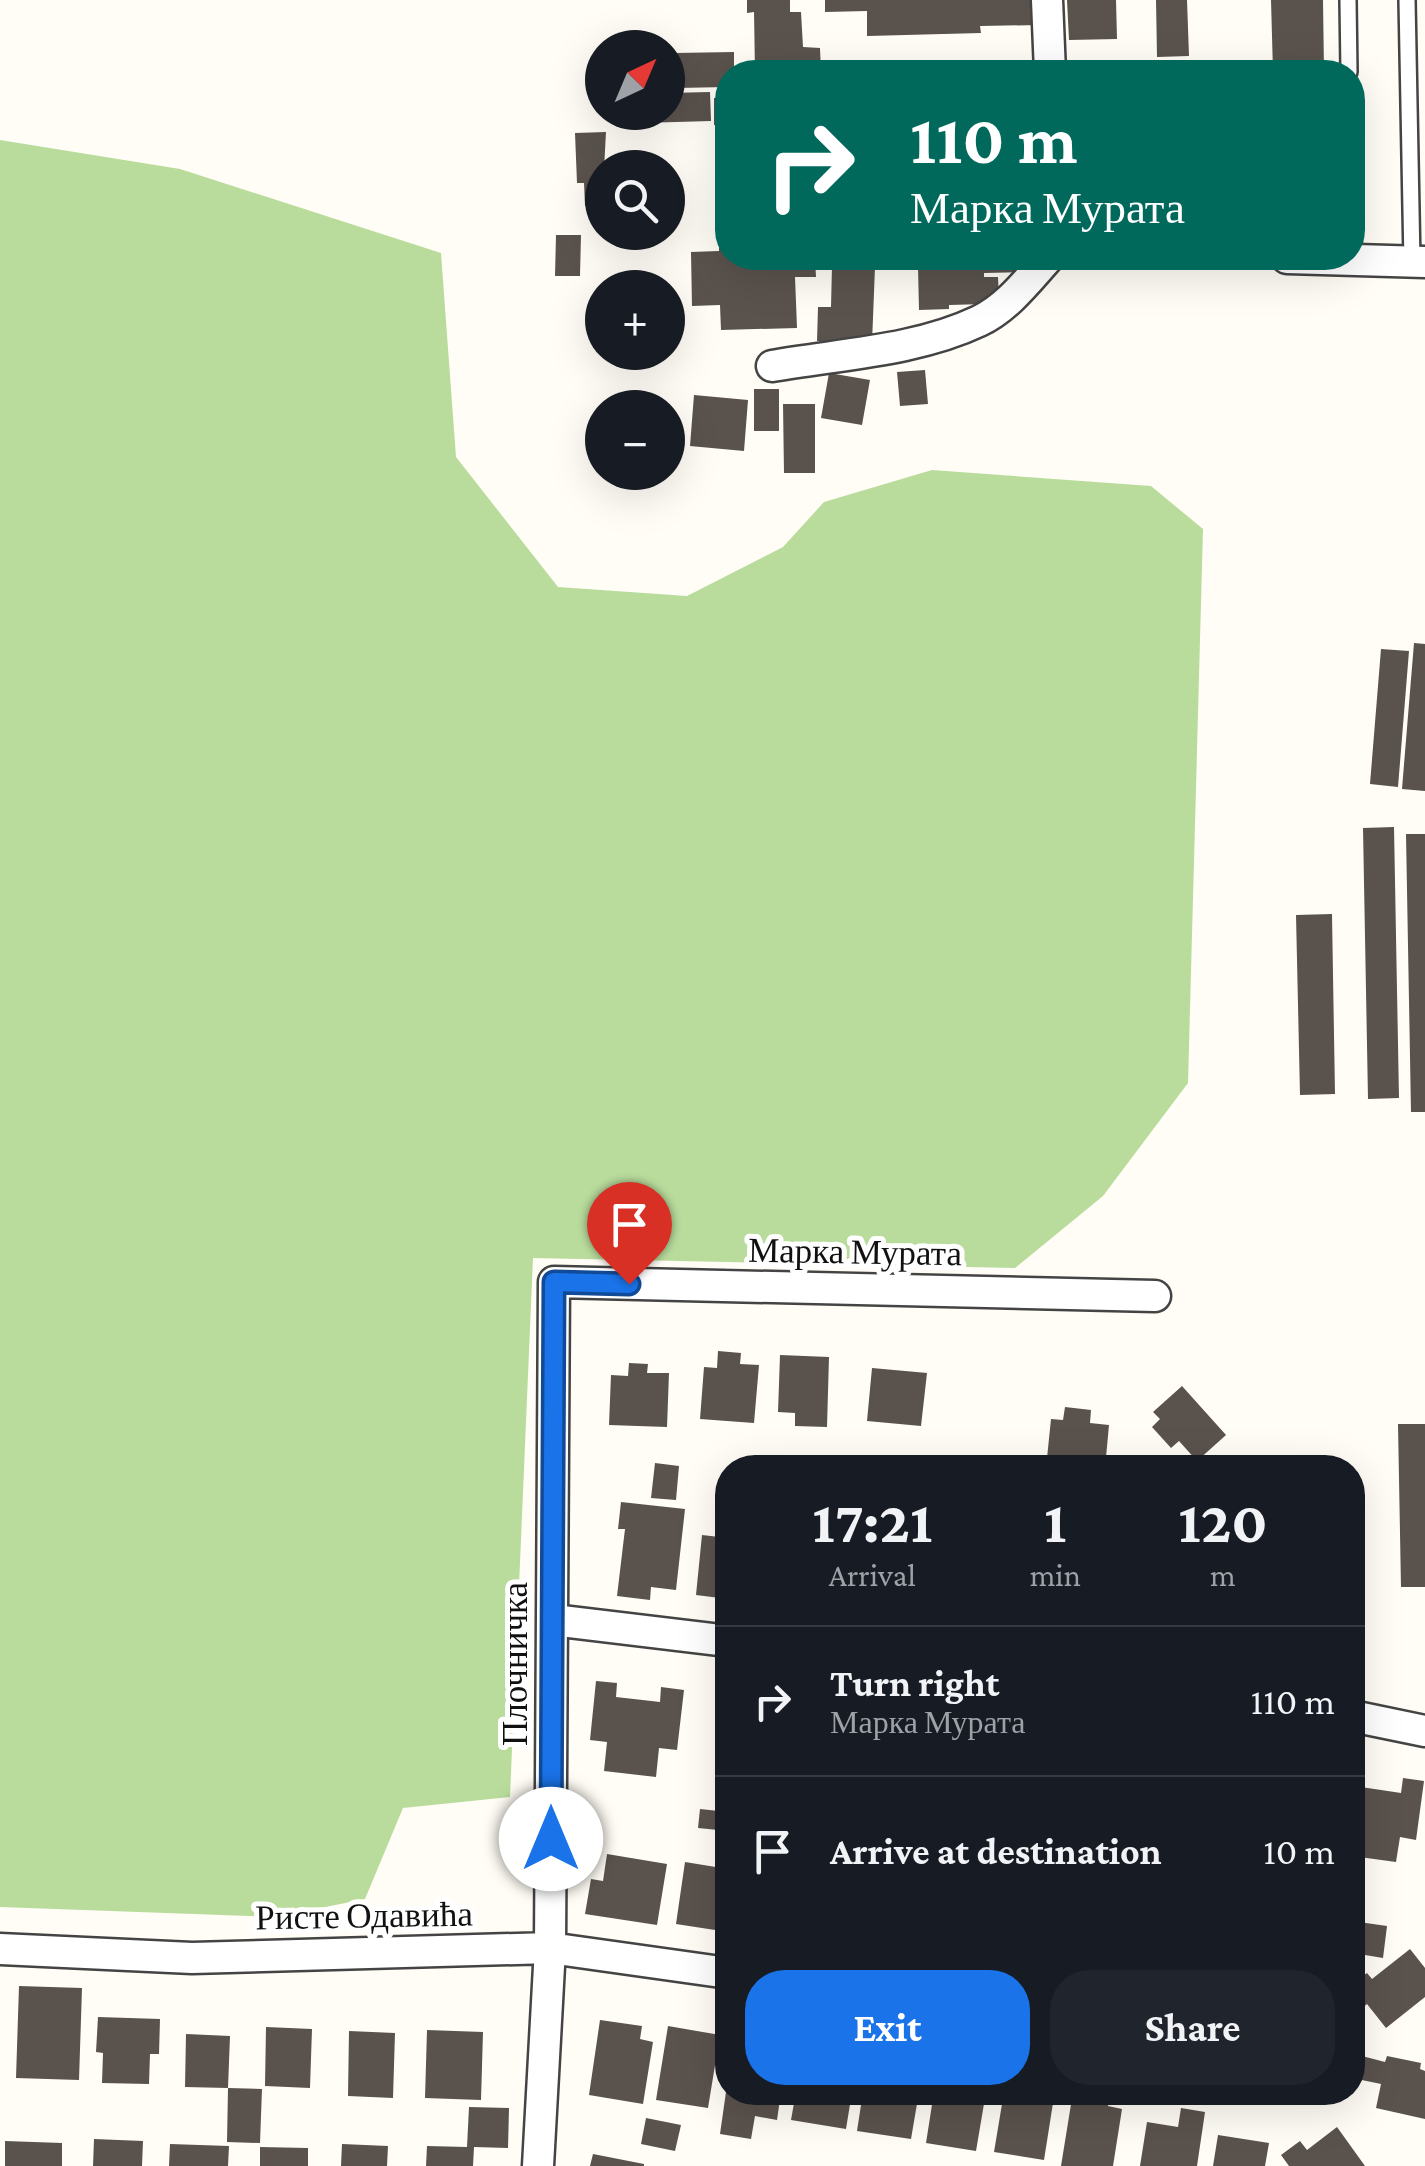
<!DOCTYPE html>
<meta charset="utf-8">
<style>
:root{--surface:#171b24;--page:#20242c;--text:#f1f3f6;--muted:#9ea1a6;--line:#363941;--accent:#1a73e8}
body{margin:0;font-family:"Crimson Pro",serif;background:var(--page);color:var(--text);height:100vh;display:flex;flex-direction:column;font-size:38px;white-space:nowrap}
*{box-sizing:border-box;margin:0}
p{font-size:32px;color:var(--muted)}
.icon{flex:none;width:55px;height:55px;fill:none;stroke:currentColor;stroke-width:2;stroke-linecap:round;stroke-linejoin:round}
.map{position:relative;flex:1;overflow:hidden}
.details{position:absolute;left:715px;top:1455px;width:650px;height:650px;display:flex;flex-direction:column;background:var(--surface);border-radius:40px;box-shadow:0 10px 40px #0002}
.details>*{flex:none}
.top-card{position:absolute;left:715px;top:60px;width:650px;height:210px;border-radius:40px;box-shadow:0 10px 40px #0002;background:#00695c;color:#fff;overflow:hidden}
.needle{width:65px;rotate:44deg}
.controls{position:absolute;left:585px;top:30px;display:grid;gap:20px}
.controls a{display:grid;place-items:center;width:100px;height:100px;border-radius:50%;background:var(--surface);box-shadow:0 10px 40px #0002;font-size:50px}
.pin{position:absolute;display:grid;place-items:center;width:85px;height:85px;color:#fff;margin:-102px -42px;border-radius:50% 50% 50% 0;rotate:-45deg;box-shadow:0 0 10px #0007}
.pin .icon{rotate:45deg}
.me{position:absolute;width:110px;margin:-55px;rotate:0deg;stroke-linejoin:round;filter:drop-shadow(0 0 8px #0008)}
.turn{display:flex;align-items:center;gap:35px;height:210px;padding:0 30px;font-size:45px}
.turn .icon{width:130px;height:130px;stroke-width:2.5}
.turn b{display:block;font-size:70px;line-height:85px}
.eta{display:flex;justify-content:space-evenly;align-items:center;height:170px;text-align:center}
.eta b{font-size:60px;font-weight:700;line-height:70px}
.cta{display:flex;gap:20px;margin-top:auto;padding:20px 30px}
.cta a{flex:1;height:115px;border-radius:40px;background:var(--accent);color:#fff;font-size:40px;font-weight:700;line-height:115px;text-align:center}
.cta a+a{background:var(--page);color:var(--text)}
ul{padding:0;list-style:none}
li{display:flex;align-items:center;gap:30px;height:150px;padding:0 30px;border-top:2px solid var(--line)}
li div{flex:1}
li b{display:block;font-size:38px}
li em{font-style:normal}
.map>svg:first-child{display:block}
.forest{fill:#b9dc9c}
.building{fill:#5a524d}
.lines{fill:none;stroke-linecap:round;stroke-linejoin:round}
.lane-casing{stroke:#444;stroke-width:20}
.street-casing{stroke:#444;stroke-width:35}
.lane{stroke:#fff;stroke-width:15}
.street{stroke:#fff;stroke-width:30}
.route-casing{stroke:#114b97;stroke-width:25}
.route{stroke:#1a73e8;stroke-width:18}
.labels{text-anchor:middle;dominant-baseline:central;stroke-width:10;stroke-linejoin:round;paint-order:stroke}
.street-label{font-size:35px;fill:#111;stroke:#fff}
</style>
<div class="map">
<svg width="1425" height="2166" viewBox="0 0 1425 2166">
<rect width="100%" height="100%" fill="#fffdf5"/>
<!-- forest -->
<path class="forest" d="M 0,140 L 180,169 L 441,253 L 456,457 L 558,587 L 687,596 L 783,547 L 824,502 L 932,470 L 1151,486 L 1203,529 L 1188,1083 L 1103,1196 L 1015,1268 L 533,1258 L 510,1797 L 403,1808 L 365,1899 L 276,1917 L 0,1907 Z"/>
<!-- building -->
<path class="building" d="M 747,0 L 790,0 L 790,12 L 801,12 L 803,47 L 820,48 L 821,72 L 755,72 L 754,12 L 747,13 Z
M 825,0 L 1037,0 L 1038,25 L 980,26 L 981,33 L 867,36 L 867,11 L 825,12 Z
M 1067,0 L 1116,0 L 1117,39 L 1069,40 Z
M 1156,0 L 1187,0 L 1189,56 L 1157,57 Z
M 1271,0 L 1323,0 L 1324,72 L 1273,72 Z
M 734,52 L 734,72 L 728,72 L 728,87 L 676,88 L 675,53 Z
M 1159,60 L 1187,60 L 1187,72 L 1159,72 Z
M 710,92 L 711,121 L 641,123 L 641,112 L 668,112 L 668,93 Z
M 728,97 L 728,125 L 714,125 L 714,98 Z
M 606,132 L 602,206 L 585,206 L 584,183 L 577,183 L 575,133 Z
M 556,235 L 581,235 L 580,276 L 555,276 Z
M 719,242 L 728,242 L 728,258 L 815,258 L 816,277 L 795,277 L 797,328 L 721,330 L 720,305 L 692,306 L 691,252 L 719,251 Z
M 984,258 L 1027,258 L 1027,272 L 984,273 L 984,277 L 998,277 L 999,299 L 985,300 L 985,304 L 949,305 L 949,309 L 919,310 L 918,267 L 948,266 L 948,262 L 984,261 Z
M 832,266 L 875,267 L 872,343 L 817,341 L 818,307 L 831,307 Z
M 592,323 L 602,323 L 602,348 L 593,348 Z
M 925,370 L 928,404 L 900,406 L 897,372 Z
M 829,373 L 870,380 L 862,425 L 821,418 Z
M 754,389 L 779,389 L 779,431 L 754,431 Z
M 694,395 L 748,400 L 744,451 L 690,446 Z
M 783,404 L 815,404 L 815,473 L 784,473 Z
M 1414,643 L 1425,644 L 1425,791 L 1402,789 Z
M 1381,649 L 1409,651 L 1398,787 L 1370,784 Z
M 1394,827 L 1399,1098 L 1368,1099 L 1363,828 Z
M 1406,834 L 1425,834 L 1425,1112 L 1411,1112 Z
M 1332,914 L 1335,1094 L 1300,1095 L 1296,915 Z
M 718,1351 L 741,1353 L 740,1364 L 759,1365 L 754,1423 L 700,1419 L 704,1367 L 717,1368 Z
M 780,1355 L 829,1357 L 827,1427 L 795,1426 L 795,1413 L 778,1412 Z
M 629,1363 L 648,1364 L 647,1373 L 669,1373 L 667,1427 L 609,1425 L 611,1375 L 628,1376 Z
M 872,1368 L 927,1373 L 921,1426 L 867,1421 Z
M 1182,1386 L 1226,1435 L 1197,1461 L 1179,1441 L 1171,1448 L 1152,1427 L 1160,1419 L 1153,1412 Z
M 1065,1407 L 1091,1410 L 1090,1423 L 1109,1425 L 1105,1468 L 1046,1468 L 1051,1419 L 1063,1420 Z
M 1398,1424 L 1425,1424 L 1425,1587 L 1401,1587 Z
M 655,1463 L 679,1466 L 676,1500 L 651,1498 Z
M 621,1502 L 685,1509 L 676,1590 L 651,1587 L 650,1600 L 617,1596 L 625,1529 L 618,1529 Z
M 702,1535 L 728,1538 L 728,1599 L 696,1595 Z
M 596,1681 L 617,1683 L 616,1697 L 660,1702 L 661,1687 L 684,1690 L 677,1750 L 659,1748 L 656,1777 L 604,1771 L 607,1742 L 590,1740 Z
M 1352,1770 L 1363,1772 L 1361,1787 L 1401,1793 L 1403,1778 L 1424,1781 L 1416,1840 L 1400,1837 L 1396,1862 L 1352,1856 Z
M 700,1809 L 728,1812 L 728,1831 L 698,1828 Z
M 607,1854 L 667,1864 L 657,1925 L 585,1914 L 591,1879 L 603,1881 Z
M 685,1862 L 728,1869 L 728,1932 L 676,1924 Z
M 1352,1921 L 1387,1926 L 1383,1958 L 1359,1954 L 1361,1939 L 1352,1937 Z
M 1410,1949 L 1425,1968 L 1425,1997 L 1386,2028 L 1367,2004 L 1352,2016 L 1352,1984 L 1367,1973 L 1372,1979 Z
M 19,1986 L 82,1988 L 79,2080 L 16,2078 Z
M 98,2017 L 160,2019 L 159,2054 L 150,2054 L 149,2084 L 102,2083 L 103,2053 L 96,2052 Z
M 600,2020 L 642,2026 L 640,2039 L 653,2042 L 643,2104 L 589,2095 Z
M 668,2026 L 720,2035 L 708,2108 L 656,2100 Z
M 266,2027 L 312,2029 L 310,2088 L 265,2086 Z
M 427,2030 L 483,2032 L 481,2100 L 425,2098 Z
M 349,2031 L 395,2033 L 393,2098 L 348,2096 Z
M 186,2034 L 230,2036 L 228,2088 L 185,2087 Z
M 1362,2056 L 1385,2062 L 1387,2056 L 1421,2063 L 1420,2069 L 1425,2071 L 1425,2119 L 1376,2108 L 1381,2084 L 1357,2079 Z
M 228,2088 L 262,2089 L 260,2143 L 227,2142 Z
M 726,2092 L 781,2092 L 777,2120 L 755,2116 L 751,2139 L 720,2134 Z
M 796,2092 L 852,2092 L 846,2129 L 791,2120 Z
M 863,2092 L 919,2092 L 911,2139 L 857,2131 Z
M 934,2092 L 986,2092 L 976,2151 L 926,2143 Z
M 1004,2092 L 1040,2092 L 1039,2101 L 1053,2103 L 1044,2160 L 994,2152 Z
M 1073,2092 L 1109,2096 L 1108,2106 L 1122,2109 L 1113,2166 L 1061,2166 Z
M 469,2107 L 509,2108 L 508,2148 L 474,2147 L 473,2166 L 426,2166 L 427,2146 L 467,2147 Z
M 1181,2108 L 1205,2112 L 1197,2166 L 1140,2166 L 1147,2122 L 1178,2127 Z
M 646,2118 L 681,2125 L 675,2151 L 641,2144 Z
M 1337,2127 L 1365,2166 L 1289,2166 L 1281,2155 L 1300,2141 L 1307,2150 Z
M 1218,2135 L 1269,2143 L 1265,2166 L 1213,2166 Z
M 94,2139 L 143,2141 L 142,2166 L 93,2166 Z
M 5,2141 L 62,2143 L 62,2166 L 5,2166 Z
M 170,2144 L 229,2146 L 228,2166 L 169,2166 Z
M 342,2144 L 388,2146 L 387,2166 L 341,2166 Z
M 260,2147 L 308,2148 L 308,2166 L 260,2166 Z
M 593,2154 L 644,2164 L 644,2166 L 590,2166 Z"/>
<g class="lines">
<!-- lane casing -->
<g class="lane-casing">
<path id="lane" d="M 1348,0 L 1349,72
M 1407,0 L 1412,262
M 1352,204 L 1354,261"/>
</g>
<!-- street casing -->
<g class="street-casing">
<path id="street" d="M 1047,0 L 1050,72
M 1287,258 L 1425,262
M 772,366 C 840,354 916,351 979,321 C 1007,308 1028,280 1048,258
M 553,1620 L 728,1641
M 1352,1716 L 1425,1731
M 0,1949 L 192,1958 L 550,1948 L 728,1973
M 538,2166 L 550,1948 L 554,1282 L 1155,1296"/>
</g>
<!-- lane -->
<use href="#lane" class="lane"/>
<!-- street -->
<use href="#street" class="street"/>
</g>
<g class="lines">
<!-- route casing -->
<g class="route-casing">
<path id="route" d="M 551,1839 L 554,1282 L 629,1284"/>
</g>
<!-- route -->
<use href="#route" class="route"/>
</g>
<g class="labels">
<!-- street labels -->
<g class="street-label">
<text transform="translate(855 1252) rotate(1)">Марка Мурата</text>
<text transform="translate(515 1664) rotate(-90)">Плочничка</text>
<text transform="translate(364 1916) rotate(-1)">Ристе Одавића</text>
</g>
</g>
</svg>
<div class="controls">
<a><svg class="needle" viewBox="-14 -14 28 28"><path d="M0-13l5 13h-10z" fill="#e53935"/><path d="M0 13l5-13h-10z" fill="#9ea1a6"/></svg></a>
<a><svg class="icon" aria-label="search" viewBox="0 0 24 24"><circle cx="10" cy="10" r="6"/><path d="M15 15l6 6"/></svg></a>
<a>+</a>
<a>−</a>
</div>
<div class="pin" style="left:629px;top:1284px;background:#d93025"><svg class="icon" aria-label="arrive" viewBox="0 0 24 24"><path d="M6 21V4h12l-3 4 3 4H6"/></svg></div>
<svg class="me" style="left:551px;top:1839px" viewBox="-20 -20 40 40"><circle r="19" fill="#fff"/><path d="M0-13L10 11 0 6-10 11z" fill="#1a73e8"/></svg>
<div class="top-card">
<div class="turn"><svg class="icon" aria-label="right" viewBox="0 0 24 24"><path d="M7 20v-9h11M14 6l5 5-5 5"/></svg><div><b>110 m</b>Марка Мурата</div></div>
</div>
<section class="details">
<div class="eta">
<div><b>17:21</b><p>Arrival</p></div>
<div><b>1</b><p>min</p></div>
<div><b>120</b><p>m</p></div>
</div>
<ul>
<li><svg class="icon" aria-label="right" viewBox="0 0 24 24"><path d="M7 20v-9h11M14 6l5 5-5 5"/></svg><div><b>Turn right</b><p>Марка Мурата</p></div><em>110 m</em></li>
<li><svg class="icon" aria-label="arrive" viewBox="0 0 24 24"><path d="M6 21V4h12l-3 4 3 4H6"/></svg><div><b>Arrive at destination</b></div><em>10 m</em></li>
</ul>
<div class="cta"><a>Exit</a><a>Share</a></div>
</section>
</div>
